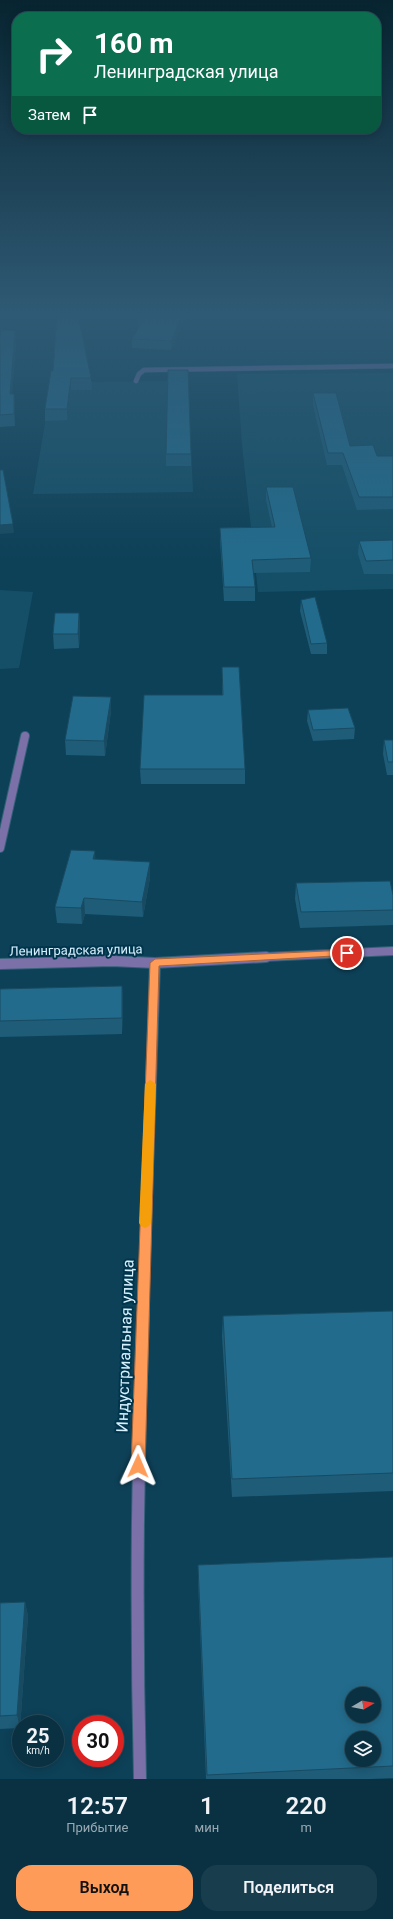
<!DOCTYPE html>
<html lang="ru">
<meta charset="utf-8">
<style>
:root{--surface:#0a3142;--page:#183d4d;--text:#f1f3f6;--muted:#99a9b2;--line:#2a4c5b;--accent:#fe9b59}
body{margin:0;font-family:Roboto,sans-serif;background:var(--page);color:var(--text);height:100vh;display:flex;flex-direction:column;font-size:15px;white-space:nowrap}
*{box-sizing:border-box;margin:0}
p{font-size:13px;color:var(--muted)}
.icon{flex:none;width:22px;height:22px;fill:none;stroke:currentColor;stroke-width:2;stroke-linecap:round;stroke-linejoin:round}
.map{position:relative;height:1779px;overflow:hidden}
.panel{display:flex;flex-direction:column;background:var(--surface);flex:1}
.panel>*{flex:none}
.top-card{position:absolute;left:12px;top:12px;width:369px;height:122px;border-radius:16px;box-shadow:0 2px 10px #0003,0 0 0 1px var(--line);background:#0b6e4f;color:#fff;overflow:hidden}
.needle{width:26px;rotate:80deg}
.fabs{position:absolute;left:345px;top:1687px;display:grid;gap:8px}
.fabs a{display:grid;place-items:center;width:36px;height:36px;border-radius:50%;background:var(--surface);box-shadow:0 2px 10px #0003,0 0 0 1px var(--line);font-size:20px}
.speed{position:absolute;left:12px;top:1715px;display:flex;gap:8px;font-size:20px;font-weight:700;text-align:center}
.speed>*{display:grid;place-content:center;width:52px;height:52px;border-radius:50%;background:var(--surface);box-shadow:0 2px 10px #0003,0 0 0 1px var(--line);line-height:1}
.speed small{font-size:10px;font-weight:400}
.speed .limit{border:6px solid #d22;background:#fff;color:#111}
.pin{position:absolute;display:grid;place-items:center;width:34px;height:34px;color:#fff;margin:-17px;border:2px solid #fff;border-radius:50%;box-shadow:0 1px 4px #0007}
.me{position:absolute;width:44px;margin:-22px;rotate:1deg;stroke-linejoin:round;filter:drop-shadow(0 0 3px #0008)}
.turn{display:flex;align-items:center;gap:14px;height:84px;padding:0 16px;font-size:18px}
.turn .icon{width:52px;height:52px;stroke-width:2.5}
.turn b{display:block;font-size:28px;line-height:34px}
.then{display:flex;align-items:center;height:38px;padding:0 16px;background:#0003;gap:8px;font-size:15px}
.eta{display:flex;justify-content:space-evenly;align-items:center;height:68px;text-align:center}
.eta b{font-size:24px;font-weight:600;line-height:28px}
.button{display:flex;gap:8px;margin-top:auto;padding:8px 16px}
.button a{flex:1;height:46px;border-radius:16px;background:var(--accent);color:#111;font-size:16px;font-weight:600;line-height:46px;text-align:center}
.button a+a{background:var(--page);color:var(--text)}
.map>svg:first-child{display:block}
.built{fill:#154f67}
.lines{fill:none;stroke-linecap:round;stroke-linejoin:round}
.minor-far3-casing{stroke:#326176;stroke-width:5.5}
.minor-far2-casing{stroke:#326176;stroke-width:10}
.minor-far1-casing{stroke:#326176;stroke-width:12}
.minor-casing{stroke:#326176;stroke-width:14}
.minor-far3{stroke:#7c70a9;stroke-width:4.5}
.minor-far2{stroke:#7c70a9;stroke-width:8}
.minor-far1{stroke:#7c70a9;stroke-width:10}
.minor{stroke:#7c70a9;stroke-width:12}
.wall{fill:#1e5c78}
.shaded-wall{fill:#184b62}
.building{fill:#236b8c;stroke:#184b62;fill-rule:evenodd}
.route{fill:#fe9b59;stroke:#a5653a}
.slow{fill:#f59e0b}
.labels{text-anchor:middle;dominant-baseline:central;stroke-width:4;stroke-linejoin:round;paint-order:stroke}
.street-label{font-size:13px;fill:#d8f1ff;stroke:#00364d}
.near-street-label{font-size:16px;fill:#d8f1ff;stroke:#00364d}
</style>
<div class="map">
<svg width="393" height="1779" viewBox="0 0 393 1779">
<rect width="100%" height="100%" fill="#0d4158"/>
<!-- built -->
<path class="built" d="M 393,373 L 393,589 L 258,592 L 242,445 L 237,374 Z
M 188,381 L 193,492 L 33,494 L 52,382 Z
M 0,590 L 33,592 L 19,668 L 0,669 Z"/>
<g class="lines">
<!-- minor-far3 casing -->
<g class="minor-far3-casing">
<path id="minor-far3" d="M 136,381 L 139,374 L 144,370 L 393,366"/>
</g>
<!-- minor-far2 casing -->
<g class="minor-far2-casing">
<path id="minor-far2" d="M 0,848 L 25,736
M 246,958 L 393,951"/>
</g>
<!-- minor-far1 casing -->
<g class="minor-far1-casing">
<path id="minor-far1" d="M 0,964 L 112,961 L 155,963 L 266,957
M 143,1315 L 155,963"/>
</g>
<!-- minor casing -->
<g class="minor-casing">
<path id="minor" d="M 140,1779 C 136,1624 137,1469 143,1314"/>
</g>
<!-- minor-far3 -->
<use href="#minor-far3" class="minor-far3"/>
<!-- minor-far2 -->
<use href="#minor-far2" class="minor-far2"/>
<!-- minor-far1 -->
<use href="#minor-far1" class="minor-far1"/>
<!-- minor -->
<use href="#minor" class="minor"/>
</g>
<!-- wall -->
<path class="wall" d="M 187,313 L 171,350 L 132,348 L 132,339 L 139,327 L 138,327 L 138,317 Z
M 0,338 L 16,342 L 12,394 L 14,394 L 15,406 L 15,426 L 0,427 Z
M 51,371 L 91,378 L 92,390 L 71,390 L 67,420 L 45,421 L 45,409 Z
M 313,393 L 350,446 L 377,456 L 393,456 L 393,509 L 357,510 L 342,465 L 327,465 L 313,405 Z
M 166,454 L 191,454 L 191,466 L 166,466 Z
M 266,487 L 311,558 L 310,572 L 254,573 L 255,587 L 255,601 L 224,601 L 220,541 L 220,528 L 272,527 L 266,500 Z
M 393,540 L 393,574 L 364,574 L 358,554 L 359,541 Z
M 301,600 L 327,643 L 327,654 L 311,654 L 300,611 Z
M 79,613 L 80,627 L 79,648 L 54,649 L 53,634 Z
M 222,667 L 245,769 L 245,784 L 141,784 L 140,769 L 222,695 Z
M 111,697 L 111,711 L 105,756 L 66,755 L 65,740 Z
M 308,710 L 355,728 L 354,739 L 313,741 L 307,721 Z
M 384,740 L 393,740 L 393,775 L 387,775 L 383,754 Z
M 96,859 L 150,878 L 143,917 L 85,914 L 82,924 L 57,923 L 55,907 Z
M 296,883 L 393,910 L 393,925 L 300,928 L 295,899 Z
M 122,986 L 123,1002 L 122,1034 L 0,1037 L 0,989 Z
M 393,1311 L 393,1491 L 232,1497 L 222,1336 L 223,1316 Z
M 393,1557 L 393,1778 L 370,1779 L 206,1779 L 198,1579 L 198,1565 Z
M 25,1602 L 28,1616 L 20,1728 L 0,1729 L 0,1603 Z"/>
<!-- shaded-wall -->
<path class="shaded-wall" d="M 183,313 L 187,313 L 171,350 L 171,341 Z
M 15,331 L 16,342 L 11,406 L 10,394 Z
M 71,378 L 71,390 L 67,420 L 67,409 Z
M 14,394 L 15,406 L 15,426 L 14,414 Z
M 13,524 L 14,533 L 0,534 L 0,525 Z
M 79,613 L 80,627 L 79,648 L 78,634 Z
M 111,697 L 111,711 L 105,756 L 104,741 Z
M 95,851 L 96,867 L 93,859 Z
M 150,862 L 150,878 L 143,917 L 142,902 Z
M 84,898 L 85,914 L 82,924 L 81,908 Z
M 122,986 L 123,1002 L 122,1034 Z
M 25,1602 L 28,1616 L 20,1728 L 17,1715 Z"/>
<!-- building -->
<path class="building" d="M 141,313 L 183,313 L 171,341 L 132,339 L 144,318 L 138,317 Z
M 78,316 L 91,378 L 71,378 L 67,409 L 45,409 L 51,371 L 53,371 L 57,317 Z
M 1,330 L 15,331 L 10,394 L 14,394 L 14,414 L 0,415 L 0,338 Z
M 168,370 L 188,370 L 191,454 L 166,454 Z
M 313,393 L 336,393 L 350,446 L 373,445 L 377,456 L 393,456 L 393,497 L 359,497 L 343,453 L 328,453 Z
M 0,470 L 3,470 L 13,524 L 0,525 Z
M 266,487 L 293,487 L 311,558 L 252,560 L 255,587 L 224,587 L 220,528 L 275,527 Z
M 393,540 L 393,560 L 366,561 L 359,541 Z
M 315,597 L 327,643 L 311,644 L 301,600 Z
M 55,613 L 79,613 L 78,634 L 53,634 Z
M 222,667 L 239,667 L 245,769 L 140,769 L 144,695 L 223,695 Z
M 73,696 L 111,697 L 104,741 L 65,740 Z
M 348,708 L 355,728 L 313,730 L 308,710 Z
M 384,740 L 393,740 L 393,762 L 388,762 Z
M 71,850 L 95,851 L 93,859 L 150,862 L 142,902 L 84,898 L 81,908 L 55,907 Z
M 390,881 L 393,895 L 393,910 L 301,912 L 296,883 Z
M 122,986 L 122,1018 L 0,1021 L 0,989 Z
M 393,1311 L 393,1473 L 232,1479 L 223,1316 Z
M 393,1557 L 393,1766 L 207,1775 L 198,1565 ZM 352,1694 L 374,1694 L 374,1716 L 352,1716 ZM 352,1738 L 374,1738 L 374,1760 L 352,1760 Z
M 25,1602 L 17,1715 L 0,1716 L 0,1603 Z"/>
<!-- sky -->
<linearGradient id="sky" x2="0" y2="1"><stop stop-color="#072430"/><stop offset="0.56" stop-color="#2f5a75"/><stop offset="1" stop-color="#2f5a75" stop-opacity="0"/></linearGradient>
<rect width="393" height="562" fill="url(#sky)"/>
<!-- route -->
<path class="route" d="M 347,950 L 352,953 L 351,955 L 159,966 L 145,1466 L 143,1470 L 138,1472 L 133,1470 L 131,1466 L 150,963 L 155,959 Z"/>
<!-- slow -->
<path class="slow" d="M 150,1080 L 156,1084 L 151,1223 L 149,1226 L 145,1228 L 141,1226 L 139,1223 L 145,1084 Z"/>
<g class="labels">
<!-- street labels -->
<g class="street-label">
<text transform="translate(76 950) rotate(-1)">Ленинградская улица</text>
</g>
<!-- near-street labels -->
<g class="near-street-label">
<text transform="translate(125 1346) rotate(-88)">Индустриальная улица</text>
</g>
</g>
</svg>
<div class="fabs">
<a><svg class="needle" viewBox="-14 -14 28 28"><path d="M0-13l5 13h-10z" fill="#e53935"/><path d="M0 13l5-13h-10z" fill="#99a9b2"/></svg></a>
<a><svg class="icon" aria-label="layers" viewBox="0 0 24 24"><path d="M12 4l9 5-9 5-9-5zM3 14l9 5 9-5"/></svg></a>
</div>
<div class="speed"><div>25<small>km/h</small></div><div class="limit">30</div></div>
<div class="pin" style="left:347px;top:953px;background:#d93025"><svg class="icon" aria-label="arrive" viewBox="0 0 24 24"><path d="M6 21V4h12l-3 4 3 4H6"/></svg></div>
<svg class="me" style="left:138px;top:1466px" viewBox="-20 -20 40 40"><path d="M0-17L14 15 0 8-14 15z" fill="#fe9b59" stroke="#fff" stroke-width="4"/></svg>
<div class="top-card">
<div class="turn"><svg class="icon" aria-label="right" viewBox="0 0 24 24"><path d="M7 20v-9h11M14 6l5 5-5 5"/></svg><div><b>160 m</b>Ленинградская улица</div></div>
<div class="then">Затем<svg class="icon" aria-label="arrive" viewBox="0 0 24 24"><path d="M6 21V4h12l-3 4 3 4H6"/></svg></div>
</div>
</div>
<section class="panel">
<div class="eta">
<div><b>12:57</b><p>Прибытие</p></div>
<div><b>1</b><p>мин</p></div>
<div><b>220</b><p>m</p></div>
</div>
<div class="button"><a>Выход</a><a>Поделиться</a></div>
</section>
